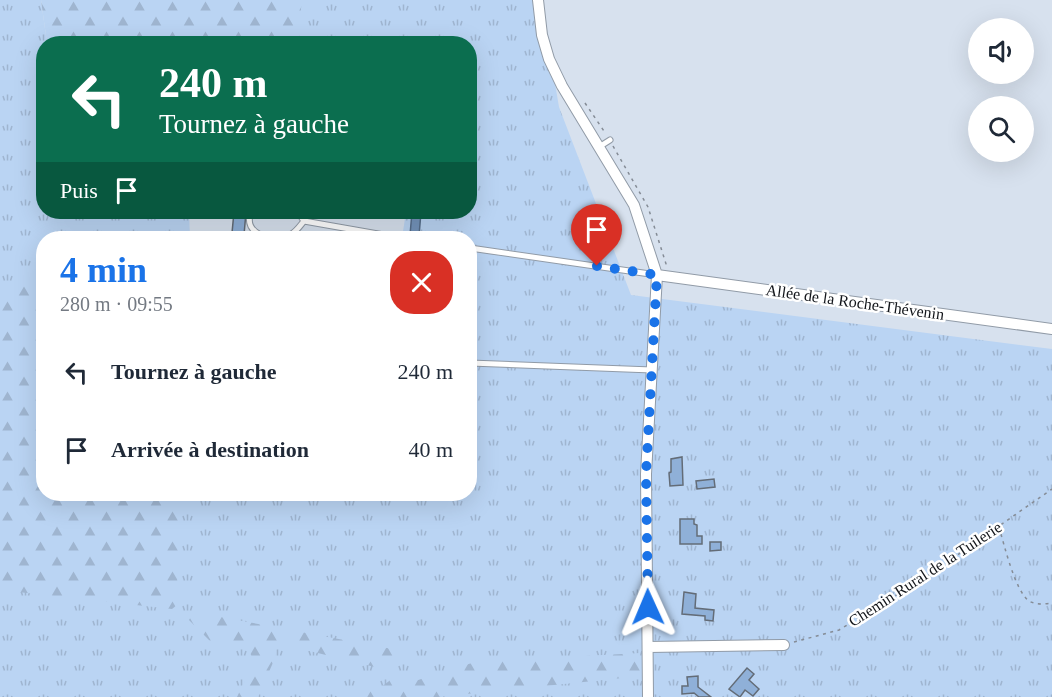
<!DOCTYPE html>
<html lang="fr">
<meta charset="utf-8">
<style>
:root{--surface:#fff;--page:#f2f2f3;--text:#1f2937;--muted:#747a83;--accent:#1a73e8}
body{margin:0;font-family:"Times New Roman",serif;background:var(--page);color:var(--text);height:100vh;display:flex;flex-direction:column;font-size:22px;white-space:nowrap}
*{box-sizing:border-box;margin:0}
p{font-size:20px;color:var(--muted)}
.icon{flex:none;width:33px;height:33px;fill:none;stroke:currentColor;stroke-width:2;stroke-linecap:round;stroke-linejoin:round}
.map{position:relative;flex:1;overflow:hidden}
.drawer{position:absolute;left:36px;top:231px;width:441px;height:270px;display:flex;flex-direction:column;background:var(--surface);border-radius:24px;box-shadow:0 6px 24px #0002}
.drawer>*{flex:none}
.hud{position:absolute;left:36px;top:36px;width:441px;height:183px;border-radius:24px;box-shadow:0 6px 24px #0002;background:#0b6e4f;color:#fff;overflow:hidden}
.fabs{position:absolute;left:968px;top:18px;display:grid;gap:12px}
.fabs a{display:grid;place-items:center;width:66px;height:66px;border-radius:50%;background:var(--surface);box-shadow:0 6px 24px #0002;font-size:30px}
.pin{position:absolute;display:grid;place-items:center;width:51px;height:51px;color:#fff;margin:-62px -26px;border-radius:50% 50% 50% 0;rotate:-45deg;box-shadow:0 0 6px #0007}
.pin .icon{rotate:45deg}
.me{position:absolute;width:66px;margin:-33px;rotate:359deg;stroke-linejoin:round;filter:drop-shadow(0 0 4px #0008)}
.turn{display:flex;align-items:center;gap:21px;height:126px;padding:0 24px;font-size:27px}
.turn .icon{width:78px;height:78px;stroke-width:2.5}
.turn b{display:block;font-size:42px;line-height:51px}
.then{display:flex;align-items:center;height:57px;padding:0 24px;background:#0003;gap:12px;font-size:22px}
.round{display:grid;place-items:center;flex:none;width:63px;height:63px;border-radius:24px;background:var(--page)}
.head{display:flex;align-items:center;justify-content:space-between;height:102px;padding:0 24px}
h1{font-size:36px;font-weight:800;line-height:45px;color:var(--accent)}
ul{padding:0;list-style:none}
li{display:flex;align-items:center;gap:18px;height:78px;padding:0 24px}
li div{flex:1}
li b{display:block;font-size:22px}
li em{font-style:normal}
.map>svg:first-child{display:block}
.grass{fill:url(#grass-tufts)}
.forest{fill:url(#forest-firs)}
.water{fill:#7494bb;stroke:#566e8a;stroke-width:1.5}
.building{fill:#8fb0d8;stroke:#636c77;stroke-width:1.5}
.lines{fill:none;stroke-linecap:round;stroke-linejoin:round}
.service-casing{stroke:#919ba7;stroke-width:7}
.minor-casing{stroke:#919ba7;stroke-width:12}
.path{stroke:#858c96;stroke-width:1.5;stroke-dasharray:3 4.5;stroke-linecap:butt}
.service{stroke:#fff;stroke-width:5}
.minor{stroke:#fff;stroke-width:10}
.route{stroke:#1a73e8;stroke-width:10;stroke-dasharray:0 18}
.labels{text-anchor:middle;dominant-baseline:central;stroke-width:5;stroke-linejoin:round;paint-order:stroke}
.street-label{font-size:16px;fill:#111419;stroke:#fff}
</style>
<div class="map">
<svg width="1052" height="697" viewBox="0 0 1052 697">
<defs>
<pattern id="grass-tufts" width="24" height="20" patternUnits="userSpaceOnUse" patternTransform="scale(1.5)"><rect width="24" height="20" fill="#bad4f3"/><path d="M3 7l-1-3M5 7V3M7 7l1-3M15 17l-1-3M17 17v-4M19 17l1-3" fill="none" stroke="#9fb5d0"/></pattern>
<pattern id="forest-firs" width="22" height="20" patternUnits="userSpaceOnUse" patternTransform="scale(1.5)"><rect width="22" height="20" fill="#bad4f3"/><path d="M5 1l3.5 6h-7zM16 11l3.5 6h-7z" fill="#9fb5d0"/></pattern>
</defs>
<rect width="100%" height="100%" fill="#d7e1ee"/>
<!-- grass -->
<path class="grass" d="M 0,0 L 41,0 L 47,43 L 44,44 L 44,212 L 189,212 L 190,238 L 44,238 L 44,494 L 470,494 L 470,238 L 402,238 L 406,212 L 470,212 L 470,44 L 296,43 L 300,0 L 541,0 L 559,107 L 631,295 L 1052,349 L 1052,697 L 0,697 Z"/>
<!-- forest -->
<path class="forest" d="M 41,0 L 302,0 L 297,44 L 47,43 Z
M 43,285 L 44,494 L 179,494 L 177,605 L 172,609 L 0,590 L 0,301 L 13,287 Z
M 194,612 L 403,651 L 383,669 L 277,643 L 275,658 L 258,697 L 237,697 L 254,662 L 245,641 L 211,642 L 189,620 Z
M 640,653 L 642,676 L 438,697 L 347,697 L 380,688 L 397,675 L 415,681 L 475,662 Z"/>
<!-- water -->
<path class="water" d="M 412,212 L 421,212 L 419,236 L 410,235 Z"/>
<!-- building -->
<path class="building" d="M 234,212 L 246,212 L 244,235 L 232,233 Z
M 682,457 L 683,485 L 670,486 L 669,473 L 671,472 L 671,459 Z
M 714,479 L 715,487 L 697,489 L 696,481 Z
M 680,519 L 694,519 L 694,524 L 697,525 L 697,536 L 702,536 L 702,544 L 680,544 Z
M 710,542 L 721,542 L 721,550 L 710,551 Z
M 684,592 L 696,594 L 695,608 L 714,610 L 713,621 L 705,620 L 705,616 L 682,614 Z
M 747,668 L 754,674 L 749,680 L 759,689 L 753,696 L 745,690 L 740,697 L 729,689 Z
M 698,676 L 698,687 L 711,697 L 699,697 L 694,693 L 682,694 L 682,686 L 688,686 L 687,677 Z"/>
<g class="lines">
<!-- service casing -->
<g class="service-casing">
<path id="service" d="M 599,147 L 610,140
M 251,212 C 242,234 273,244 290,235 C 296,232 300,226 304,221
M 298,212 L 304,221
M 304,221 L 401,238
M 470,248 L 657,275
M 470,363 L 652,370"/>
</g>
<!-- minor casing -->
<g class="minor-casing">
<path id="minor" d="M 538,0 L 542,35 L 549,59 L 562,86 L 634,205 L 657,275 L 646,474 L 648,697
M 657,275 L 1052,329
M 648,647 L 784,645"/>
</g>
<!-- path -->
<path class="path" d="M 585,103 L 606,134
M 613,146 L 648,207 L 667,267
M 999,527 C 1004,544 1015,591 1029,601 C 1036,605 1045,604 1052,603
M 794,642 L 839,630 L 926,577 L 1052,489"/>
<!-- service -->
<use href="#service" class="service"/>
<!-- minor -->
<use href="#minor" class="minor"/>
</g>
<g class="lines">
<!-- route -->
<path class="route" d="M 597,266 L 657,275 L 646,474 L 648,607"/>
</g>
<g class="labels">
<!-- street labels -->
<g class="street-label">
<text transform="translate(855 302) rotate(8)">Allée de la Roche-Thévenin</text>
<text transform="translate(925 574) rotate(-33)">Chemin Rural de la Tuilerie</text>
</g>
</g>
</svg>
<div class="fabs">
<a><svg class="icon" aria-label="sound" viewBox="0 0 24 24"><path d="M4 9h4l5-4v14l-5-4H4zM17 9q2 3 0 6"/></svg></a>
<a><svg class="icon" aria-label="search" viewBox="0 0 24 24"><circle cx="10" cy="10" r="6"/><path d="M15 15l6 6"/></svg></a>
</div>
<div class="pin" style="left:597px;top:266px;background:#d93025"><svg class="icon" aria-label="arrive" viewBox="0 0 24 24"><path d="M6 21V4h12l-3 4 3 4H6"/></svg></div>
<svg class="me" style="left:648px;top:607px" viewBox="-20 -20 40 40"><path d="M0-17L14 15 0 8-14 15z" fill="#1a73e8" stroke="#fff" stroke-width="4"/></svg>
<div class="hud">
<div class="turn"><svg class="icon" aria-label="left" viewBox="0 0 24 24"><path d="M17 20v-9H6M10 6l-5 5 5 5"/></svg><div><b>240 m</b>Tournez à gauche</div></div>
<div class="then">Puis<svg class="icon" aria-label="arrive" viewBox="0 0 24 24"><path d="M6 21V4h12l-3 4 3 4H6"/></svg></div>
</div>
<section class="drawer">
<div class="head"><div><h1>4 min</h1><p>280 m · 09:55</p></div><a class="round" style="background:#d93025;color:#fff"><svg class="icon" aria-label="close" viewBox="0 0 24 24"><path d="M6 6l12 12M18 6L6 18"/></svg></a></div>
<ul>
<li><svg class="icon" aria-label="left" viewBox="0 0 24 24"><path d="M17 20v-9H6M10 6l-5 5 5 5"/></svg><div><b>Tournez à gauche</b></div><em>240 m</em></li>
<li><svg class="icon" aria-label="arrive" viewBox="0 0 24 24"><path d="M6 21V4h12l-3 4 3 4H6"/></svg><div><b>Arrivée à destination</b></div><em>40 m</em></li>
</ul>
</section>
</div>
